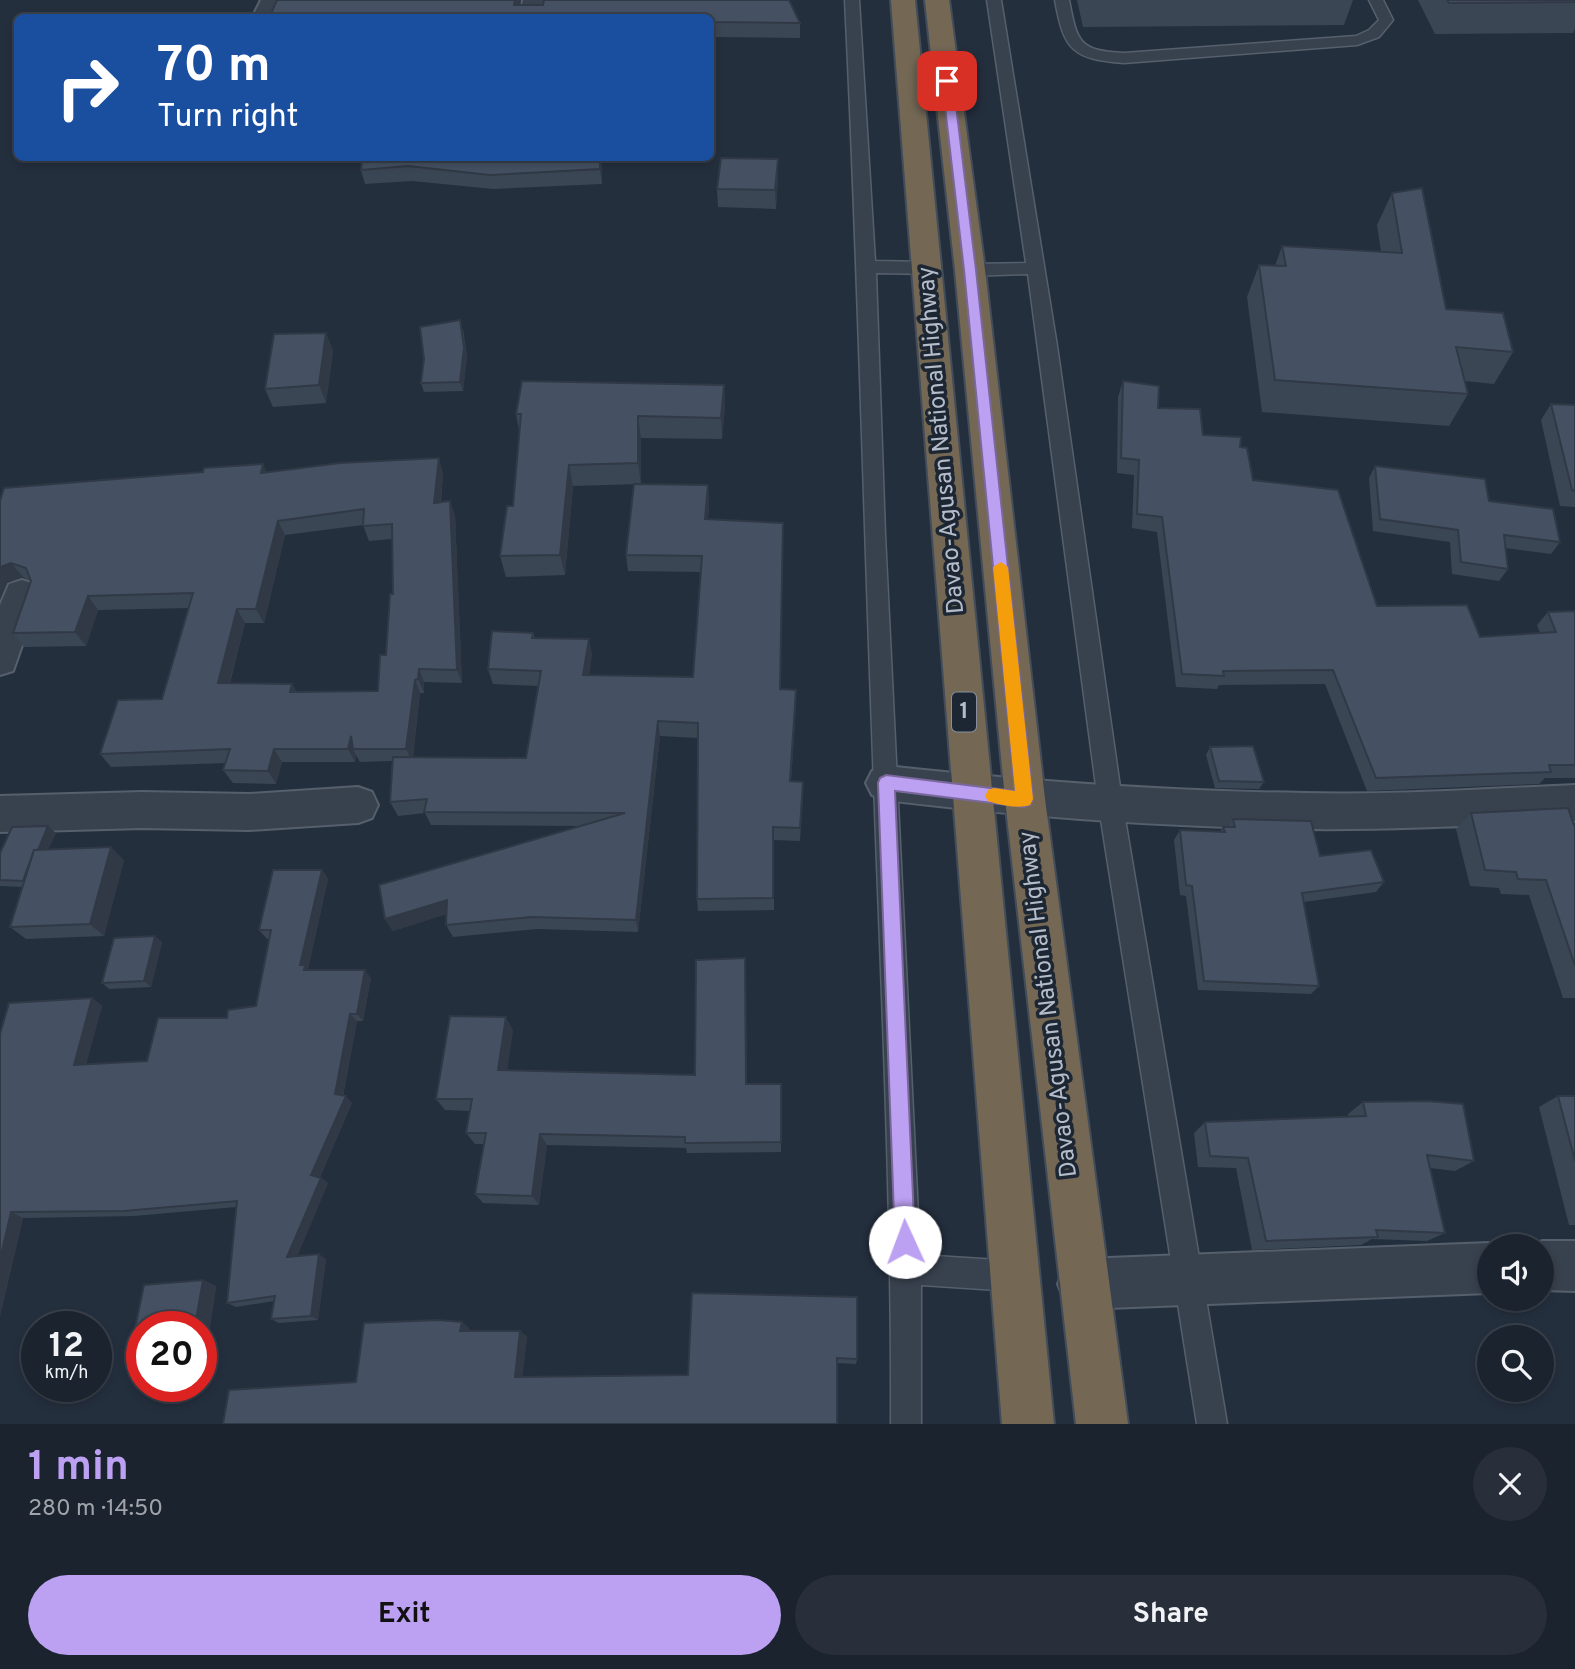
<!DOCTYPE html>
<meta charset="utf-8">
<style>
:root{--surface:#1b232e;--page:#282f3a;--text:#f1f3f6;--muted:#a0a4aa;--line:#39404a;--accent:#bca0f2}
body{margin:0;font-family:Overpass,sans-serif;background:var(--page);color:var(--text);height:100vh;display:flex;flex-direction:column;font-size:26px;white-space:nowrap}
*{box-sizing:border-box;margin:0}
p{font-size:23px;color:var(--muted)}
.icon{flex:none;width:38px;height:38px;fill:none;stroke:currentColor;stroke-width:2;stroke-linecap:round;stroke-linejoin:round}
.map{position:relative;height:1424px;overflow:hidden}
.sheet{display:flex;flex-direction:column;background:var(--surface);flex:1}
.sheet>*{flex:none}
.hud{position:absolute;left:14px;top:14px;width:700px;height:147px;border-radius:10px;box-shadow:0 4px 10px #0003,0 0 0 2px var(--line);background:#1a4fa0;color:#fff;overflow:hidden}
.fabs{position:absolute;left:1477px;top:1234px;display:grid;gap:14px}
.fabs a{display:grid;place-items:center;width:77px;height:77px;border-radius:50%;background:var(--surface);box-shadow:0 4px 10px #0003,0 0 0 2px var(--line);font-size:35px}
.speed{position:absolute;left:21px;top:1311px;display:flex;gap:14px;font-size:35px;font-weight:700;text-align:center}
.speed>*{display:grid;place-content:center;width:91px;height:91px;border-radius:50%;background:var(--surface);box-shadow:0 4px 10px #0003,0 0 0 2px var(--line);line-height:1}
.speed small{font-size:18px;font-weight:400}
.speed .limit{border:10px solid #d22;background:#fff;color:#111}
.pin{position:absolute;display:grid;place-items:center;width:60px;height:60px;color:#fff;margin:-30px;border-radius:14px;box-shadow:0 4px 10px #0006}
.me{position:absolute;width:77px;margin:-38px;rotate:358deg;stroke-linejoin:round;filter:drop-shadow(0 0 5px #0008)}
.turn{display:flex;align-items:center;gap:24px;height:147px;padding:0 28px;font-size:32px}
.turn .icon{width:91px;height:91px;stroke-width:2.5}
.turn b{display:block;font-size:49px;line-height:60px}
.round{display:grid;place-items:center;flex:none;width:74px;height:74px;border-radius:37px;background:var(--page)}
.overview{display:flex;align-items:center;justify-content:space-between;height:119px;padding:0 28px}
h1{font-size:42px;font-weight:700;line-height:52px;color:var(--accent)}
.cta{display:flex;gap:14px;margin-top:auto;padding:14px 28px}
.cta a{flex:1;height:80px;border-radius:42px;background:var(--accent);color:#111;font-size:28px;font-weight:700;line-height:80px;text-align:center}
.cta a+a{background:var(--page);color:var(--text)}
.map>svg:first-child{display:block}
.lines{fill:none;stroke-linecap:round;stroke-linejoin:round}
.lane-casing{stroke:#565f6c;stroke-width:3}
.street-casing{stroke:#565f6c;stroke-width:4}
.highway-casing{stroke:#434c59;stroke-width:4}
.lane{fill:#38414e;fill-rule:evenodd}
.street{fill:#38414e;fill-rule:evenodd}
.highway{fill:#746855;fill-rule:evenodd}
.wall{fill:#3b4654;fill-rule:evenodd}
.shaded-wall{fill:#303945}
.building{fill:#455162;stroke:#303945;stroke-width:2;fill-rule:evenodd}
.route{fill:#bca0f2;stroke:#7a689d;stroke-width:2}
.slow{fill:#f59e0b}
.labels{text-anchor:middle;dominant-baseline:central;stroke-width:7;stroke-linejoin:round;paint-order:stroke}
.shield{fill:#1d2633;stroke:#878f9c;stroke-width:2}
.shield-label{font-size:23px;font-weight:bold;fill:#b4bcc9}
.street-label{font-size:24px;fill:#b4bcc9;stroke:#1d2633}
</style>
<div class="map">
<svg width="1575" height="1424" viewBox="0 0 1575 1424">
<rect width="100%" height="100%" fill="#242f3e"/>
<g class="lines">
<!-- lane casing -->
<g class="lane-casing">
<path id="lane" d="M 845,0 L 859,0 L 875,261 L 929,262 L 938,268 L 929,274 L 876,273 L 885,534 L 920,1255 L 1013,1261 L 1023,1266 L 1028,1276 L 1023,1286 L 1013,1291 L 921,1285 L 921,1424 L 891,1424 C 892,1192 880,961 872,730 C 863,486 857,243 845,0 Z
M 987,0 L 1001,0 L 1057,346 L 1122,801 L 1227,1424 L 1197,1424 L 1098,801 L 1028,274 L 970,276 L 961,270 L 970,264 L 1026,263 Z
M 1055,0 L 1069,0 C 1077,42 1079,51 1124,53 L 1356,36 L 1369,30 L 1379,20 L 1369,0 L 1383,0 L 1393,20 L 1379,37 L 1357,45 L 1124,63 C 1072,59 1064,50 1055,0 Z"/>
</g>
<!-- street casing -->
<g class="street-casing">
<path id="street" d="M 261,0 L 285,0 L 277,18 L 252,18 Z
M 523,0 L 547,0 L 544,18 L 519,18 Z
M 22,580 L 35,584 L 40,594 L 13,671 L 0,675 L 0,605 L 9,584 Z
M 886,766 C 1025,781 1164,791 1304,793 C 1395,795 1485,789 1575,785 L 1575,821 C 1485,825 1395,830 1304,829 C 1164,827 1025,817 886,800 L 872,795 L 866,783 L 872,771 Z
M 358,787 L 372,792 L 378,805 L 372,818 L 358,823 L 249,830 L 142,828 L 0,832 L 0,796 L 142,792 L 249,794 Z
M 1542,1241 L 1575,1241 L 1575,1291 L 1542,1290 L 1542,1246 L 1531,1246 Z
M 1489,1243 L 1495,1246 L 1489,1246 L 1489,1293 L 1083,1309 L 1065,1302 L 1058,1284 L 1065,1266 L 1083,1259 Z"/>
</g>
<!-- highway casing -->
<g class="highway-casing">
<path id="highway" d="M 891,0 L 915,0 L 1054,1424 L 1002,1424 Z
M 925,0 L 949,0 L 985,270 L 1045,799 L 1128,1424 L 1076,1424 L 1005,799 L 955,270 Z"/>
</g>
<!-- lane -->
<use href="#lane" class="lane"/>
<!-- street -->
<use href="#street" class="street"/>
<!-- highway -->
<use href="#highway" class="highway"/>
</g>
<!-- wall -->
<path class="wall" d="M 277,0 L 521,0 L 520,5 L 543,5 L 544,0 L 789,0 L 800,23 L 800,38 L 710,37 L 710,18 L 269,18 Z
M 1077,0 L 1353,0 L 1344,25 L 1083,27 Z
M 1418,0 L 1575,0 L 1575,29 L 1573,33 L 1435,34 Z
M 40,158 L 97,158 L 94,163 L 42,161 Z
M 362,158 L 601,158 L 602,171 L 602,184 L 493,189 L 412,181 L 365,184 L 361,170 Z
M 778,178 L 776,209 L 718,207 L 717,189 Z
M 1392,193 L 1446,309 L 1513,352 L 1494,384 L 1465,381 L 1468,394 L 1449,426 L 1262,412 L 1247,297 L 1259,265 L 1275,266 L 1282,246 L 1381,252 L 1377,225 Z
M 463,329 L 467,357 L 463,391 L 424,392 L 421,383 Z
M 326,333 L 333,351 L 326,403 L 273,407 L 265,389 Z
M 1123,381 L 1158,408 L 1203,435 L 1240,447 L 1253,480 L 1377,606 L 1480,637 L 1540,633 L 1537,625 L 1548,612 L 1575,611 L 1575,778 L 1545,778 L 1539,784 L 1367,791 L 1325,684 L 1219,685 L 1217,689 L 1176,687 L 1157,532 L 1132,528 L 1134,475 L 1117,473 L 1118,397 Z
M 724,385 L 725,406 L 722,439 L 641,438 L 641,484 L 573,486 L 565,575 L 506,577 L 500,556 L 513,506 L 519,430 L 516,414 Z
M 1551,404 L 1575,405 L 1575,507 L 1560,506 L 1541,420 Z
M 1375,466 L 1560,542 L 1551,554 L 1505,548 L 1508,569 L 1499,581 L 1452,574 L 1450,542 L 1373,531 L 1369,478 Z
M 267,472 L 443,473 L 441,502 L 450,501 L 455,516 L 462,683 L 424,682 L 424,693 L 420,693 L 413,757 L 526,758 L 538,686 L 493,684 L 488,669 L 533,633 L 535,638 L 592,654 L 589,675 L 693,677 L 701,572 L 628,571 L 626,555 L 708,485 L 709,501 L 708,519 L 780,689 L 796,705 L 791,781 L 803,796 L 800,841 L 774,840 L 774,910 L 698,911 L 697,899 L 698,738 L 660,736 L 638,932 L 537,929 L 453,937 L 446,925 L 446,914 L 393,931 L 385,919 L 580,826 L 431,825 L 425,813 L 398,816 L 390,802 L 392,761 L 360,762 L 356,755 L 355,762 L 282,762 L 276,784 L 233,783 L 223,770 L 226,763 L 111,767 L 100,754 L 162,699 L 189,608 L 98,610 L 86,646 L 24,647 L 13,633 L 31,581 L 23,577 L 7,583 L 0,598 L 0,501 ZM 363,525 L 369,541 L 392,539 L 393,594 L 386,655 L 378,691 L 297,692 L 230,683 L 245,623 L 264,623 L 285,535 Z
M 1210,747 L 1264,782 L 1259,789 L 1215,788 L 1206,755 Z
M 1471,813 L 1575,825 L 1575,998 L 1563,998 L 1529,895 L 1501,894 L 1499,888 L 1470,886 L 1456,829 Z
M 1233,819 L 1384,882 L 1376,892 L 1304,902 L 1319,986 L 1311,994 L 1198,990 L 1186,896 L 1180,895 L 1174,840 L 1180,830 L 1220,832 L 1223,827 L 1228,827 Z
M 56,833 L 48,849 L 124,860 L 104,936 L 26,939 L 10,927 L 22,887 L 0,886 L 0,853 Z
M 322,870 L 328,879 L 308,969 L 309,970 L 371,978 L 363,1021 L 357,1021 L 343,1096 L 352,1103 L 320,1177 L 328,1183 L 297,1256 L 326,1259 L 318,1320 L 279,1323 L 271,1319 L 274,1301 L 236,1307 L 227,1303 L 236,1207 L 134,1216 L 23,1218 L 0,1316 L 0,1034 L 92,998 L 102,1006 L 86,1064 L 147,1061 L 227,1018 L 256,1006 L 269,939 L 267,939 L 259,930 Z
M 155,936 L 162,942 L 151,987 L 109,989 L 102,983 Z
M 745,958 L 747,1084 L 781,1084 L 781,1152 L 687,1153 L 686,1148 L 547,1145 L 539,1205 L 483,1203 L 475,1194 L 484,1144 L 475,1144 L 466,1133 L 470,1111 L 445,1110 L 436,1099 L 513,1030 L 507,1070 L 695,1075 Z
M 1558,1096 L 1575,1096 L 1575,1225 L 1569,1225 L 1539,1107 Z
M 1363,1102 L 1474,1161 L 1455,1171 L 1430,1168 L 1445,1233 L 1427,1241 L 1372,1239 L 1361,1245 L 1252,1250 L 1236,1168 L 1198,1167 L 1194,1133 L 1205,1122 L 1348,1117 L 1348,1114 Z
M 203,1280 L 216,1286 L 207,1348 L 201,1349 L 201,1326 L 142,1326 L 142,1352 L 131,1348 L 144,1285 Z
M 692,1293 L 857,1359 L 856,1364 L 837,1363 L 837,1424 L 356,1382 L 462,1322 L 469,1328 L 469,1331 L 527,1336 L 522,1377 L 688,1375 Z"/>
<!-- shaded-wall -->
<path class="shaded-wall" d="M 515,0 L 521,0 L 517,18 L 514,5 Z
M 601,158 L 602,171 L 602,184 L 600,169 Z
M 778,159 L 778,178 L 776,209 L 775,190 Z
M 460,320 L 467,357 L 463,391 L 460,382 Z
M 326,333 L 333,351 L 326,403 L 319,385 Z
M 724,385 L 725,406 L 722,439 L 721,418 Z
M 638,416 L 641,438 L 641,484 L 638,463 Z
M 439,458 L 443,473 L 439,518 L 434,503 Z
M 263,464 L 270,479 L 261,473 Z
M 569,465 L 573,486 L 565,575 L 560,555 Z
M 708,485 L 709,501 L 707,536 L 705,519 Z
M 450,501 L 455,516 L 462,683 L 457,670 Z
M 278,521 L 285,535 L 264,623 L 256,609 Z
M 11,563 L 23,577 L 7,583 L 0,598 L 0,567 Z
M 88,596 L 98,610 L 86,646 L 75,632 Z
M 237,609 L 245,623 L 226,696 L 218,683 Z
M 589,639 L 592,654 L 587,690 L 583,675 Z
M 419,669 L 424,682 L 424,693 L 418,679 Z
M 415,680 L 420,693 L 412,761 L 406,749 Z
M 292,684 L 300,697 L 290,692 Z
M 796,690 L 796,705 L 789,795 L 790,781 Z
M 658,721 L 660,736 L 638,932 L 636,920 Z
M 351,736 L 353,749 L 356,755 L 355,762 L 348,749 Z
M 274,749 L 282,762 L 276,784 L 268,771 Z
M 48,826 L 56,833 L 31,888 L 23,881 Z
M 111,847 L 124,860 L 104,936 L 90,924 Z
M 322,870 L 328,879 L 308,969 L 311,973 L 310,978 L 300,965 Z
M 447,900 L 453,912 L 393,931 L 385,919 Z
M 155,936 L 162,942 L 151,987 L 144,981 Z
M 745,958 L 746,972 L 747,1096 L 746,1084 Z
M 365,970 L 371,978 L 363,1021 L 357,1014 Z
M 92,998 L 102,1006 L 84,1072 L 74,1065 Z
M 350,1014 L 357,1021 L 342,1100 L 335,1094 Z
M 506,1017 L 513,1030 L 505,1082 L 498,1070 Z
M 346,1096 L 352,1103 L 318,1181 L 311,1175 Z
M 540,1134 L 547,1145 L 539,1205 L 532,1196 Z
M 321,1178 L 328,1183 L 295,1262 L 287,1257 Z
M 11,1212 L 23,1218 L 0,1316 L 0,1260 Z
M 319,1254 L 326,1259 L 318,1320 L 311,1316 Z
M 203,1280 L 216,1286 L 207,1348 L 201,1346 L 201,1326 L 195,1326 Z
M 462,1322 L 469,1328 L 468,1336 L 460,1331 Z
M 520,1331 L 527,1336 L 522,1381 L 515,1377 Z"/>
<!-- building -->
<path class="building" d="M 277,0 L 515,0 L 514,5 L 543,5 L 544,0 L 789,0 L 800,23 L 710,22 L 710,18 L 269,18 Z
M 1447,0 L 1575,0 L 1575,2 L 1449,3 Z
M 362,158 L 600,158 L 600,169 L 490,175 L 408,166 L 361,170 Z
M 721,158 L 778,159 L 775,190 L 717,189 Z
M 1422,188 L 1446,309 L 1503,313 L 1513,352 L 1456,347 L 1468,394 L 1275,380 L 1259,265 L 1286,266 L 1282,246 L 1402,253 L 1392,193 Z
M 460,320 L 464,347 L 460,382 L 421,383 L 424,359 L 420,327 Z
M 326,333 L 319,385 L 265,389 L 274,334 Z
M 522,381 L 724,385 L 721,418 L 638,416 L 638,463 L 569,465 L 560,555 L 500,556 L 507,506 L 513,506 L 521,414 L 516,414 Z
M 1123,381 L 1159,386 L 1158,408 L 1200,409 L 1203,435 L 1241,437 L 1240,447 L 1247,448 L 1253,480 L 1338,490 L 1377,606 L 1467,605 L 1480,637 L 1556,632 L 1548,612 L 1575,611 L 1575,765 L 1549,765 L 1551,772 L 1376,778 L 1333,670 L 1223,671 L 1224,676 L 1182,674 L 1162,517 L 1137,514 L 1139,460 L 1121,458 Z
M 1551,404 L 1575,405 L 1575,491 L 1572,490 Z
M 439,458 L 434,503 L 450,501 L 457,670 L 419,669 L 418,679 L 415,680 L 406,749 L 353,749 L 351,736 L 348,749 L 274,749 L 268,771 L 223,770 L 230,749 L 100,754 L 118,700 L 162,699 L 193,593 L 88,596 L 75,632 L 13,633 L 31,581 L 26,568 L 11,563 L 0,567 L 0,501 L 4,488 L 203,472 L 204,468 L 263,464 L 261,473 L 340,463 ZM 364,509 L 363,526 L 392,524 L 393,594 L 390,594 L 386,655 L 380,655 L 378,691 L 290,692 L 292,684 L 218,683 L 237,609 L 256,609 L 278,521 Z
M 1375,466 L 1485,479 L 1489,501 L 1553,509 L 1560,542 L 1504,535 L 1508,569 L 1461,562 L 1458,530 L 1380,519 Z
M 634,484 L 708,485 L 705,519 L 783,523 L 780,689 L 796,690 L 790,781 L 803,782 L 800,828 L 773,827 L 773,898 L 697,899 L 698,723 L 658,721 L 636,920 L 532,917 L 446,925 L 447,900 L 385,919 L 379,885 L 625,813 L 424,812 L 427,799 L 390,802 L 393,757 L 526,758 L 541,671 L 488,669 L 492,631 L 533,633 L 532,638 L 589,639 L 583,675 L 693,677 L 702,556 L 626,555 Z
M 1253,746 L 1264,782 L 1219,781 L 1210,747 Z
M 1568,808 L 1574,825 L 1575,825 L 1575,966 L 1546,880 L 1518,879 L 1516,872 L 1485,870 L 1471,813 Z
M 1233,819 L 1311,821 L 1320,856 L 1371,850 L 1384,882 L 1302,893 L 1319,986 L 1204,981 L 1192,886 L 1186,885 L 1180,830 L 1225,832 L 1223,827 L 1235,827 Z
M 48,826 L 38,850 L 34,850 L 23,881 L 0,880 L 0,853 L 12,827 Z
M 111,847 L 90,924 L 10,927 L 34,850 Z
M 273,870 L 322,870 L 300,965 L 305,965 L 304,970 L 365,970 L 357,1014 L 350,1014 L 335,1094 L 346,1096 L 311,1175 L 321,1178 L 287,1257 L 319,1254 L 311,1316 L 271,1319 L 275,1296 L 227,1303 L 237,1201 L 124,1211 L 11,1212 L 0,1260 L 0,1034 L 9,1003 L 92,998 L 74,1065 L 147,1061 L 158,1018 L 227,1018 L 228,1010 L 256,1006 L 271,930 L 259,930 Z
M 155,936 L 144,981 L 102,983 L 114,938 Z
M 745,958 L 746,1084 L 781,1084 L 781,1142 L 685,1143 L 685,1137 L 540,1134 L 532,1196 L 475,1194 L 486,1133 L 466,1133 L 472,1099 L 436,1099 L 450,1016 L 506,1017 L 498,1070 L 695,1075 L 696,960 Z
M 1558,1096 L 1575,1096 L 1575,1161 Z
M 1427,1101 L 1463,1104 L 1474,1161 L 1427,1155 L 1445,1233 L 1376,1230 L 1378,1237 L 1266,1241 L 1248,1158 L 1210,1156 L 1205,1122 L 1366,1116 L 1363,1102 Z
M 203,1280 L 195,1326 L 142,1326 L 142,1348 L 131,1348 L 144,1285 Z
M 692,1293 L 857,1297 L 857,1359 L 837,1358 L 837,1424 L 223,1424 L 229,1390 L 356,1382 L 364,1323 L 438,1320 L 462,1322 L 460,1331 L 520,1331 L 515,1377 L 688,1375 Z"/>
<!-- route -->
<path class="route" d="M 947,78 L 953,81 L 976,270 L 1033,799 L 1030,805 L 1024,807 L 895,791 L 915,1242 L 912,1249 L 905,1252 L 898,1249 L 895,1242 L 878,783 L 880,778 L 886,775 L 1015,791 L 964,270 L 942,81 Z"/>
<!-- slow -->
<path class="slow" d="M 1001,562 L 1008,567 L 1033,799 L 1030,805 C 1019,809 999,805 988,801 L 985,796 L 988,790 L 994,788 L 1015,791 L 993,567 Z"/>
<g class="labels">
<!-- shield labels -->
<rect class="shield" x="952" y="692.5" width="24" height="39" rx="5"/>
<g class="shield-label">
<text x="964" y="712">1</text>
</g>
<!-- street labels -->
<g class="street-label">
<text transform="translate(942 440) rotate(-95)">Davao-Agusan National Highway</text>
<text transform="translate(1049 1004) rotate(-97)">Davao-Agusan National Highway</text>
</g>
</g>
</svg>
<div class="fabs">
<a><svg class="icon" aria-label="sound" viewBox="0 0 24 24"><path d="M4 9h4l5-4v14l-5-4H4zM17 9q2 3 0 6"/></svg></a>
<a><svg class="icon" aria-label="search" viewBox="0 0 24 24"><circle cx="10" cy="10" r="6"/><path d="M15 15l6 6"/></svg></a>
</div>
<div class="speed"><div>12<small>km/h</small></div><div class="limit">20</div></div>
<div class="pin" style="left:947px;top:81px;background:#d93025"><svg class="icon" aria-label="arrive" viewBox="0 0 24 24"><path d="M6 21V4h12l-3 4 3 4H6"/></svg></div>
<svg class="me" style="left:905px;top:1242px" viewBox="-20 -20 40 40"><circle r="19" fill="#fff"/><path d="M0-13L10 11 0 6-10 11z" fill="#bca0f2"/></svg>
<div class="hud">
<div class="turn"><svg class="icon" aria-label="right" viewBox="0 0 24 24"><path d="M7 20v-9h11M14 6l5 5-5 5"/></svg><div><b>70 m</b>Turn right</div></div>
</div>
</div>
<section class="sheet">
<div class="overview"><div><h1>1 min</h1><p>280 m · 14:50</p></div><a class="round"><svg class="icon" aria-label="close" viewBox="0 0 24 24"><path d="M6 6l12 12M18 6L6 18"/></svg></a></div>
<div class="cta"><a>Exit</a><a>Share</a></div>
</section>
